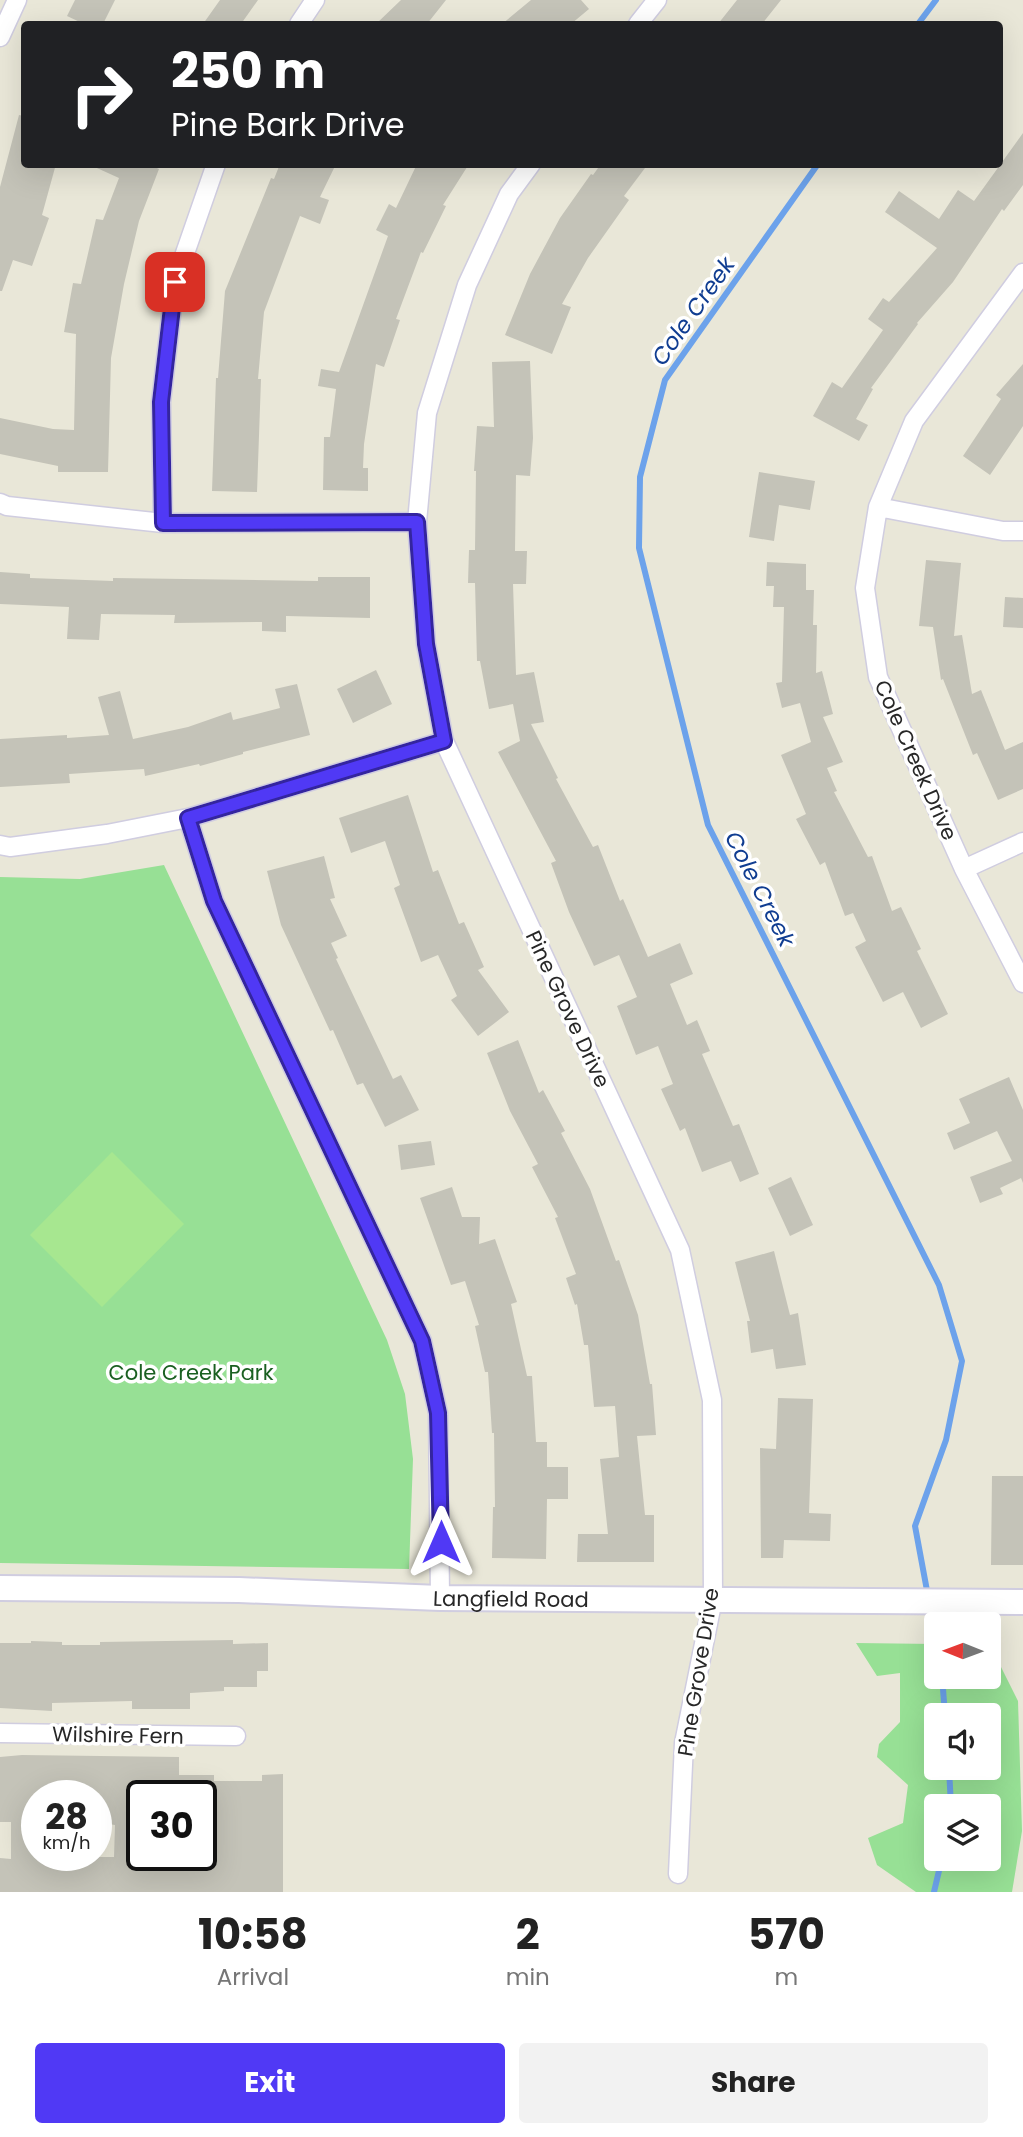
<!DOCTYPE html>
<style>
:root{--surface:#fff;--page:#f2f2f2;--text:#222;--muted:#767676;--accent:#5039f5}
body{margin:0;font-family:Poppins,sans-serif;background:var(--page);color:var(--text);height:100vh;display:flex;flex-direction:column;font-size:26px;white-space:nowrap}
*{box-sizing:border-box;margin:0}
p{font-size:23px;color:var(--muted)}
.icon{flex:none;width:38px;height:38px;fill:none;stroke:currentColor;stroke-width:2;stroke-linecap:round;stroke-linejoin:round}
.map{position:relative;height:1892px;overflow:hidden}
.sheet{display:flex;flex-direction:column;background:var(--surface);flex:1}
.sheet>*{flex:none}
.banner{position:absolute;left:21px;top:21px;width:982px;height:147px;border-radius:7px;box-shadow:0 7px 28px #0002;background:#202124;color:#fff;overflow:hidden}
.needle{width:46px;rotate:271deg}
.tools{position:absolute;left:924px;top:1612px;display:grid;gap:14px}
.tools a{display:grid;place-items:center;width:77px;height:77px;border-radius:7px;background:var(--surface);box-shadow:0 7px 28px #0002;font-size:35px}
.speed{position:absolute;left:21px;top:1780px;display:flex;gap:14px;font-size:35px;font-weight:700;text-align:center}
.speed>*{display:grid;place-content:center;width:91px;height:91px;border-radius:50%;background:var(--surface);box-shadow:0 7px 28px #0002;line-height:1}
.speed small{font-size:18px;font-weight:400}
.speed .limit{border:4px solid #111;border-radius:10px;background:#fff;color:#111}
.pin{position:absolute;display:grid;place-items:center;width:60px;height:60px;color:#fff;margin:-30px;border-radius:14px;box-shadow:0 4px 10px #0006}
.me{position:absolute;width:77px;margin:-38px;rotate:0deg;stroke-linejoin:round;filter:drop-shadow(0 0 5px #0008)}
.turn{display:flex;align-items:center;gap:24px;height:147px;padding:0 35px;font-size:32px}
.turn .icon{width:91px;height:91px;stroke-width:2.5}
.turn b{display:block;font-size:49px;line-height:60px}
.eta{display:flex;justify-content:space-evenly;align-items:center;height:119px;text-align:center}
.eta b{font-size:42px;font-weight:700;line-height:49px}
.button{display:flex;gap:14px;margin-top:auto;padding:14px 35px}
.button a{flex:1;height:80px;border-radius:7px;background:var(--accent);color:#fff;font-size:28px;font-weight:700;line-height:80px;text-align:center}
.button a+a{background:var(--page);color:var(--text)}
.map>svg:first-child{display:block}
.green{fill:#97e095;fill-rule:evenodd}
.pitch{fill:#a7e790}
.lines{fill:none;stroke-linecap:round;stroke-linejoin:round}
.stream{stroke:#6ca2eb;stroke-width:6}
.building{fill:#c4c3b8;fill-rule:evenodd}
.street-casing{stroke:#d0cde0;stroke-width:21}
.secondary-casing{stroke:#d0cde0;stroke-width:28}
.street{stroke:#fff;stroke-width:18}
.secondary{stroke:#fff;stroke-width:24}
.route-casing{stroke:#34259f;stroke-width:18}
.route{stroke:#5039f5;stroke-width:12}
.labels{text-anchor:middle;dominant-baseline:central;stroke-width:7;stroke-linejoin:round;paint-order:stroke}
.street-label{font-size:21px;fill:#272727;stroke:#fff}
.park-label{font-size:21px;fill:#1a6021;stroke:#fff}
.water-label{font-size:23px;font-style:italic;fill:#103d91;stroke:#fff}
</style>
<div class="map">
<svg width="1023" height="1892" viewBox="0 0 1023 1892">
<rect width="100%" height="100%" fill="#e9e7d8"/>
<!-- green -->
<path class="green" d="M 164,865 L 387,1340 L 405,1394 L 413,1459 L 409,1569 L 0,1563 L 0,877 L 80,879 Z
M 856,1643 L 936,1644 L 936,1676 L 989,1676 L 990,1645 L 1018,1701 L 1022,1831 L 1012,1892 L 916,1892 L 877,1865 L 868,1838 L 903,1823 L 908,1785 L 877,1757 L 879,1744 L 900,1722 L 900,1673 L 877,1676 ZM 936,1715 L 989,1715 L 989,1768 L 936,1768 ZM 936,1806 L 989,1806 L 989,1858 L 936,1858 Z"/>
<!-- pitch -->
<path class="pitch" d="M 112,1152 L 184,1224 L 102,1307 L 30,1235 Z"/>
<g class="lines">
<!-- stream -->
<path class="stream" d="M 918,24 L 936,0
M 818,164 L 665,380 L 640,477 L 639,548 L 708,825 L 939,1285 L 962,1361 L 946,1440 L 915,1526 L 928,1596
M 930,1607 L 936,1640
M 942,1676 L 945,1715
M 949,1768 L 951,1806
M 934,1892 L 942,1858"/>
</g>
<!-- building -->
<path class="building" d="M 75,0 L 115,0 L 103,24 L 84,24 L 67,16 Z
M 220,0 L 258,0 L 241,24 L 203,24 Z
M 401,0 L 446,0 L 427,24 L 376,24 Z
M 531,0 L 581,0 L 589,9 L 571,24 L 502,24 Z
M 737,0 L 781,0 L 762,24 L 718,24 Z
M 19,115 L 24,116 L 24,164 L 56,164 L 42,215 L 49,218 L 32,266 L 13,260 L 2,291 L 0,291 L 0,187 Z
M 1023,133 L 1023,185 L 1004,211 L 1002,209 L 953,282 L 917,323 L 918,324 L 871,388 L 873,389 L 856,419 L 868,425 L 859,441 L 813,416 L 832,382 L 842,388 L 883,330 L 868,319 L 883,298 L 889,302 L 937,248 L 885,212 L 899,191 L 939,219 L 958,190 L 974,201 Z
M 88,164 L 148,164 L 159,169 L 139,221 L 124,284 L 111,358 L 108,472 L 58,472 L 58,466 L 0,454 L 0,418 L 53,429 L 74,430 L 76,334 L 64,332 L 73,283 L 81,284 L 96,219 L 103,220 L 119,178 Z
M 280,164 L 336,164 L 320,197 L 329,200 L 320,224 L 300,216 L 264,312 L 258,379 L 261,379 L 257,492 L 212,491 L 216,378 L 218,378 L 225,291 L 271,178 L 274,179 Z
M 417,164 L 469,164 L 443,205 L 446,206 L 423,253 L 421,252 L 396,319 L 400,320 L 384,367 L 376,364 L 364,444 L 363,468 L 368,468 L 368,491 L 323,490 L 324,437 L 330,437 L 336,389 L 318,386 L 321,369 L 339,372 L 388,236 L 376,230 L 389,204 L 396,208 Z
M 601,164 L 648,164 L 624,196 L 629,200 L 588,258 L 562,304 L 571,307 L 552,354 L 505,335 L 530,274 L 560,218 L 591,174 L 593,175 Z
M 530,361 L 533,438 L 530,476 L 516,475 L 515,551 L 527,551 L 526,584 L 513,584 L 516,675 L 534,672 L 544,722 L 531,724 L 558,778 L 556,779 L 593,847 L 598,845 L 620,901 L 623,899 L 648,957 L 680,943 L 693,974 L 670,984 L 687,1025 L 697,1020 L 710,1051 L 702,1054 L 733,1126 L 739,1124 L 759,1174 L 740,1182 L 731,1161 L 702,1172 L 685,1128 L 680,1131 L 661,1089 L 673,1084 L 658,1046 L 636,1055 L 617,1006 L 637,997 L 619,955 L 594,966 L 569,912 L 551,863 L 556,861 L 498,752 L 520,741 L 513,704 L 489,709 L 480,661 L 477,661 L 475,583 L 468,583 L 469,550 L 475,550 L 476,471 L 474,471 L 477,426 L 494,427 L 492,362 Z
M 1023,364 L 1023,426 L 990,475 L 963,456 L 1001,399 L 996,395 Z
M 759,472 L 815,481 L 810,510 L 779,505 L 774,541 L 749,537 Z
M 926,560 L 961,563 L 954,636 L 962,635 L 972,694 L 981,690 L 1005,750 L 1023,742 L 1023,789 L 998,800 L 977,753 L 973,755 L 943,679 L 941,680 L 933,627 L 919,626 Z
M 767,562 L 806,564 L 806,590 L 814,590 L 813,625 L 817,625 L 816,673 L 822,671 L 833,714 L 823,717 L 843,762 L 827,768 L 837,791 L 834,792 L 868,857 L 872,856 L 892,911 L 901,907 L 921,949 L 917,951 L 948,1014 L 921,1028 L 903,992 L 883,1002 L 855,947 L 866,941 L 853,913 L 845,916 L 825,862 L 820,865 L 796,819 L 806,814 L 781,755 L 811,742 L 800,703 L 782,708 L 776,683 L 782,682 L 784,607 L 773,607 L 774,586 L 766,586 Z
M 0,572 L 30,574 L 30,578 L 113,581 L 113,578 L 318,581 L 318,577 L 370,577 L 370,618 L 286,616 L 286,632 L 262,631 L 262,622 L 174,623 L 175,615 L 101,614 L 99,640 L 67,639 L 69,607 L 0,604 Z
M 1005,597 L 1023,598 L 1023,628 L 1003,627 Z
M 376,670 L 392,704 L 353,723 L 337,689 Z
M 297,684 L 310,735 L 243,752 L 243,754 L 200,766 L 199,764 L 145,776 L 144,769 L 69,774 L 70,783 L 0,787 L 0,739 L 67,735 L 67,738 L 109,735 L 98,697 L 120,691 L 133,739 L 188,727 L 231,712 L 233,720 L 280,708 L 275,689 Z
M 408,795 L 433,872 L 438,870 L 459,924 L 464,922 L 484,967 L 478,970 L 509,1012 L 478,1036 L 451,1000 L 457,996 L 438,955 L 421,962 L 394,888 L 400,885 L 385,841 L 351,853 L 339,818 Z
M 324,856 L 335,898 L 330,899 L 347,936 L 331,943 L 338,958 L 336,959 L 393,1079 L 401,1075 L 419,1110 L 385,1127 L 363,1083 L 357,1085 L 333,1030 L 330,1031 L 281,925 L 267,871 Z
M 518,1040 L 539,1093 L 543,1090 L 565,1131 L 561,1133 L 590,1189 L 616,1261 L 619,1260 L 638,1315 L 650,1384 L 652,1384 L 656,1435 L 637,1436 L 645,1515 L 654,1515 L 654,1562 L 577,1562 L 578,1534 L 608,1534 L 600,1459 L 619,1457 L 615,1406 L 594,1407 L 588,1345 L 584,1345 L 577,1304 L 575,1305 L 566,1278 L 576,1274 L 555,1218 L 558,1217 L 532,1167 L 538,1164 L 510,1111 L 487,1053 Z
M 1009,1077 L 1023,1110 L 1023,1183 L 1021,1178 L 1000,1188 L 1003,1194 L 980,1203 L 970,1177 L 1012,1161 L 997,1131 L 954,1150 L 947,1133 L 970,1123 L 959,1099 Z
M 431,1141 L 435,1165 L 401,1170 L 398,1145 Z
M 791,1177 L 813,1225 L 790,1236 L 768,1188 Z
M 452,1187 L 462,1217 L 480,1217 L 479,1244 L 495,1239 L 517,1302 L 511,1304 L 527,1376 L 532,1376 L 536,1442 L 547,1442 L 547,1467 L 568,1467 L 568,1499 L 547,1499 L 546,1559 L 492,1558 L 493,1507 L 495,1507 L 494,1433 L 492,1433 L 488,1372 L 485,1372 L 475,1326 L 479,1325 L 465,1281 L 451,1285 L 420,1198 Z
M 774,1251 L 790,1315 L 798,1313 L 806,1365 L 776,1369 L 773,1349 L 751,1353 L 747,1321 L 750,1321 L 735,1262 Z
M 778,1398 L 813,1399 L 809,1513 L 831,1514 L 830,1541 L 784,1540 L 783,1558 L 761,1558 L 760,1448 L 776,1449 Z
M 992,1476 L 1023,1476 L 1023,1565 L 991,1565 Z
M 233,1640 L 233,1644 L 268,1643 L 268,1671 L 257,1671 L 257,1687 L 224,1687 L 224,1691 L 190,1693 L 190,1709 L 132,1709 L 132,1701 L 52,1703 L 52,1711 L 0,1708 L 0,1643 L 31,1643 L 31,1641 L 62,1642 L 62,1645 L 100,1645 L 100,1642 Z
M 22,1755 L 179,1757 L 179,1775 L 214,1775 L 214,1781 L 262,1781 L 262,1775 L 283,1774 L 283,1892 L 0,1892 L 0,1858 L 11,1859 L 11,1822 L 0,1822 L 0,1757 ZM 37,1796 L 96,1796 L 96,1822 L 115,1825 L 114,1857 L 43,1857 L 43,1855 L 37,1855 ZM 142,1796 L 201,1796 L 201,1855 L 142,1855 Z"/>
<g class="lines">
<!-- street casing -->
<g class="street-casing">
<path id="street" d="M 299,24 L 315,0
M 638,24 L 657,0
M 0,37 L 17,0
M 531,164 L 509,194 L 467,285 L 427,413 L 417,522 L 426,644 L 444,741 L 680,1250 L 712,1400 L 713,1599 L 684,1743 L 678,1874
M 1023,273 L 914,421 L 878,507 L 865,588 L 878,677 L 964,869 L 1023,983
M 0,503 L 7,506 L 163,523 L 417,522
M 878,507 L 1003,531 L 1023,531
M 163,523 L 161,402 L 175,282 L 216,164
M 188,818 L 214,901 L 422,1341 L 438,1413 L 440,1598
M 0,845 L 10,847 L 107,834 L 188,818 L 444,741
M 964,869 L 1023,842
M 0,1733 L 236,1736"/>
</g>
<!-- secondary casing -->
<g class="secondary-casing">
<g id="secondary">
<path id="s1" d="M 0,1588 L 239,1590 L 440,1598 L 1023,1602"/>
</g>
</g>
<!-- street -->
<use href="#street" class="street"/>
<!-- secondary -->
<use href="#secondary" class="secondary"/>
</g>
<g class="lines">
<!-- route casing -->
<g class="route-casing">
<path id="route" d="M 175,282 L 161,402 L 163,523 L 417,522 L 426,644 L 444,741 L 188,818 L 214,901 L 422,1341 L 438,1413 L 441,1542"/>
</g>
<!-- route -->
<use href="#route" class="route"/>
</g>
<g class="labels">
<!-- street labels -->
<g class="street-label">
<text transform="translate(916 760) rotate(66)">Cole Creek Drive</text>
<text transform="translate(568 1009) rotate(65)">Pine Grove Drive</text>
<text stroke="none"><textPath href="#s1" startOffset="511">Langfield Road</textPath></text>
<text transform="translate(698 1672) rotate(-81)">Pine Grove Drive</text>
<text transform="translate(118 1735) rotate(1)">Wilshire Fern</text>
</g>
<!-- park labels -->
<g class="park-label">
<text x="191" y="1372">Cole Creek Park</text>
</g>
<!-- water labels -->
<g class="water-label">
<text transform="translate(693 311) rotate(-55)">Cole Creek</text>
<text transform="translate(760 889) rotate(63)">Cole Creek</text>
</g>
</g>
</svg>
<div class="tools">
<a><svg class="needle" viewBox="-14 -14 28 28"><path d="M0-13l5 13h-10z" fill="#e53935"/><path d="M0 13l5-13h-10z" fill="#767676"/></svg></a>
<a><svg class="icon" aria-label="sound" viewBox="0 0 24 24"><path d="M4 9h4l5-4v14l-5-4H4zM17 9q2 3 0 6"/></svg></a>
<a><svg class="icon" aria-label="layers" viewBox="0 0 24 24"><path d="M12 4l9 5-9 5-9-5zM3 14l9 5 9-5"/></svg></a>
</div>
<div class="speed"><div>28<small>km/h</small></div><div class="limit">30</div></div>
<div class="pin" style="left:175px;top:282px;background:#d93025"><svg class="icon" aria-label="arrive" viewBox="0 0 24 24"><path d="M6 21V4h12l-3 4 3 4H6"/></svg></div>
<svg class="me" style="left:441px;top:1542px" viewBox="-20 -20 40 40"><path d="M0-17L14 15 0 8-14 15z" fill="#5039f5" stroke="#fff" stroke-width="4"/></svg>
<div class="banner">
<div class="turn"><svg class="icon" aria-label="right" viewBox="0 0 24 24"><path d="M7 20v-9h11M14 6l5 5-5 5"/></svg><div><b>250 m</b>Pine Bark Drive</div></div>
</div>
</div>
<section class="sheet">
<div class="eta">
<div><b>10:58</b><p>Arrival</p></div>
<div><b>2</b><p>min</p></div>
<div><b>570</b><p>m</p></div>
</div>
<div class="button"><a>Exit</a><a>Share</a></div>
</section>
